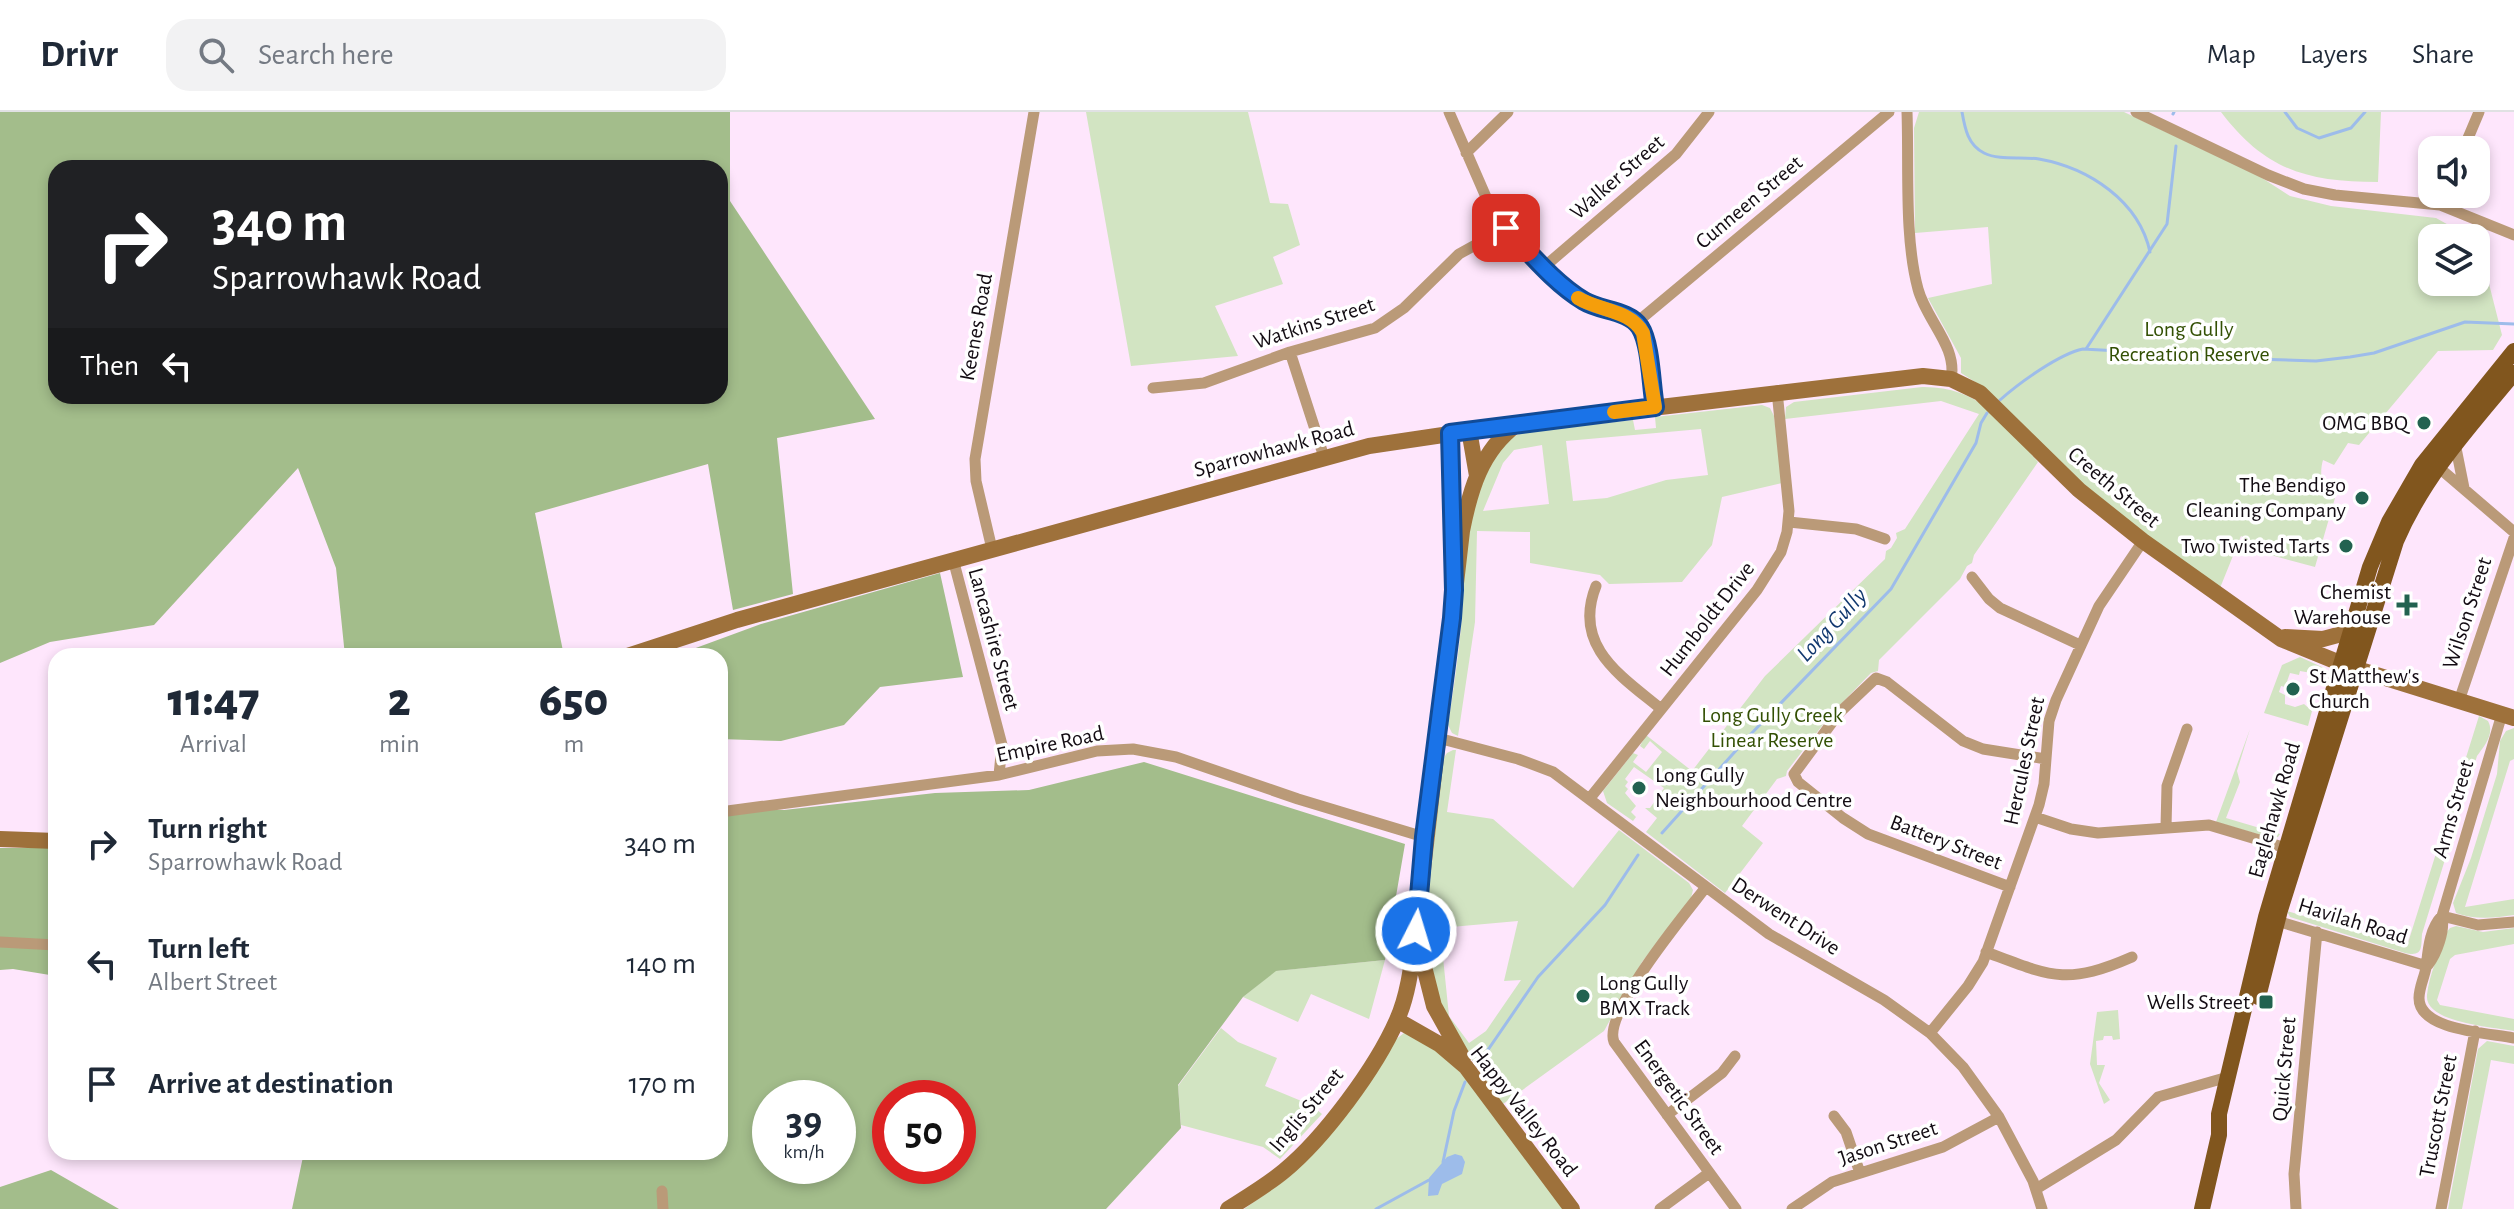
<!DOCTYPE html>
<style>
:root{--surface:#fff;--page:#f2f2f3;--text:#1f2937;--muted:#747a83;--line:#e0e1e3}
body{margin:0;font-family:"Alegreya Sans",sans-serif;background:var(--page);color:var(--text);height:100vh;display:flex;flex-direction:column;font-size:30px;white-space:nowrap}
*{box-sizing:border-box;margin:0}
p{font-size:26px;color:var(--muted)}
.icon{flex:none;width:44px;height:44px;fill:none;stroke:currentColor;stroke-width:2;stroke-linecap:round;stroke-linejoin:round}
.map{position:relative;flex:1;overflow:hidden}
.panel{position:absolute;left:48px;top:536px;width:680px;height:512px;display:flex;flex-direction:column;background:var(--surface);border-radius:24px;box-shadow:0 4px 12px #0003}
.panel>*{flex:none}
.top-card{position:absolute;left:48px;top:48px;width:680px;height:244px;border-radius:24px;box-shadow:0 4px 12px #0003;background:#202124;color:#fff;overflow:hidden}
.tools{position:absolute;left:2418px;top:24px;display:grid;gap:16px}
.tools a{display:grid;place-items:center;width:72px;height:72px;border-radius:16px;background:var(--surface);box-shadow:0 4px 12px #0003;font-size:40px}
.speed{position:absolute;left:752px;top:968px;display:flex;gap:16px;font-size:40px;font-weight:700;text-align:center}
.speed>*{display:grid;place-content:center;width:104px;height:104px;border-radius:50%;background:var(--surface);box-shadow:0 4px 12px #0003;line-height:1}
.speed small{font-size:20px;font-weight:400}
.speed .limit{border:12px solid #d22;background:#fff;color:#111}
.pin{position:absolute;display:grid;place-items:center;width:68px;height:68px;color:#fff;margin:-34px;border-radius:16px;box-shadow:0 4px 12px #0006}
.me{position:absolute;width:88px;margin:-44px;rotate:5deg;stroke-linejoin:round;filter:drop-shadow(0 0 6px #0008)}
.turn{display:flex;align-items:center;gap:28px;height:168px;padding:0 32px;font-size:36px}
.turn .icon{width:104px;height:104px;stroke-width:2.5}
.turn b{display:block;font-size:56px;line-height:68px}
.then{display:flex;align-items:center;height:76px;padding:0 32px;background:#0003;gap:16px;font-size:30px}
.eta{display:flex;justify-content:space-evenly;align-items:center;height:136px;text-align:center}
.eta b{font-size:48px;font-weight:800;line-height:56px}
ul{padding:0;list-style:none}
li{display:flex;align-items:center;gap:24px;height:120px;padding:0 32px}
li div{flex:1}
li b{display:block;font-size:30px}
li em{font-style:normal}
header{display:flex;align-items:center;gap:48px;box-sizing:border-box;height:112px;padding:0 40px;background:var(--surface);border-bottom:2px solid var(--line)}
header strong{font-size:38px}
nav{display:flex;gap:44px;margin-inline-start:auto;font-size:28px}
.search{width:560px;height:72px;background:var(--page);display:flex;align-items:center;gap:20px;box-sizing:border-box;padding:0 28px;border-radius:24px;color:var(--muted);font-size:30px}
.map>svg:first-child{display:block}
.green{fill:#d2e4c2;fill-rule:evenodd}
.forest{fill:#a3bd8b;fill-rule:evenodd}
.water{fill:#9dbcea}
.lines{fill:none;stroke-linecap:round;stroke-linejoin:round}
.stream{stroke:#9dbcea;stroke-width:3}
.street{stroke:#ba9a78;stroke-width:11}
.secondary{stroke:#9e713b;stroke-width:16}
.primary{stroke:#81561e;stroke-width:16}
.route-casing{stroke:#114b97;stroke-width:20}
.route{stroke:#1a73e8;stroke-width:14}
.slow{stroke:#f59e0b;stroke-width:14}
.poi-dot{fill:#226250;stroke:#fff;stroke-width:3}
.labels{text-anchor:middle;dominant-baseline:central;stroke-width:7;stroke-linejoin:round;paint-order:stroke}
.street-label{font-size:22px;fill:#130c13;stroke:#fff}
.park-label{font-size:22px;fill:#335004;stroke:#fff}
.poi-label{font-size:22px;fill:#130c13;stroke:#fff;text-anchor:end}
.water-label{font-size:24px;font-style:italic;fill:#12396f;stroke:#fff}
</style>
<header>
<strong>Drivr</strong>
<div class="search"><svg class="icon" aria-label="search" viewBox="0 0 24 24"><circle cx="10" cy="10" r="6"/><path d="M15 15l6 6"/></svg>Search here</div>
<nav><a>Map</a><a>Layers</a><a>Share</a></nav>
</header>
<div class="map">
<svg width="2514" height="1097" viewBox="0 0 2514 1097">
<rect width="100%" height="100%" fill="#fee6fc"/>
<!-- green -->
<path class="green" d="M 1086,0 L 1248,0 L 1270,91 L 1288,92 L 1300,133 L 1273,145 L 1283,172 L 1215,194 L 1238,244 L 1131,254 Z
M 1919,0 L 2124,0 L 2259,64 L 2290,84 L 2331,94 L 2436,106 L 2472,126 L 2432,126 L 2432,170 L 2476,170 L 2476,152 L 2483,155 L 2480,161 L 2487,164 L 2502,223 L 2493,238 L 2438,239 L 2359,333 L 2348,331 L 2334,353 L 2323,348 C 2319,362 2321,379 2335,386 L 2315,455 L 2267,442 L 2241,424 L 2220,476 L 2103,392 L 1983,275 L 1961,261 L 1961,246 L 1928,186 L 1992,172 L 1988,115 L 1915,121 L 1914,16 Z
M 2221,0 L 2381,0 L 2378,70 C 2307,70 2265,58 2221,0 Z
M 1922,275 C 1979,274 2004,310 2038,350 L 1974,443 L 1972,451 L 1967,454 L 1960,467 L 1879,548 L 1878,559 L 1871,561 L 1832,601 L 1787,659 L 1786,664 L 1777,667 L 1742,714 L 1763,731 L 1725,781 L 1646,720 L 1657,706 L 1645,696 L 1650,696 L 1664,676 L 1634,655 L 1625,667 L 1628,670 L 1625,674 L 1628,677 L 1625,681 L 1636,694 L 1631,700 L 1636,705 L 1633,709 L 1607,691 L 1603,679 L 1633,641 L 1638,643 L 1633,650 L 1646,660 L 1662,640 L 1650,629 L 1644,637 L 1640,634 L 1646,623 L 1692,659 L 1765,564 L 1885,447 L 1886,439 L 1891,436 L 1897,426 L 1896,421 L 1905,417 L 1979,302 L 1941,289 L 1785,307 L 1786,295 L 1794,290 Z
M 1762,293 L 1770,296 L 1774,304 L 1782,371 L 1722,385 L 1712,433 L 1682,470 L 1609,472 L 1600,463 L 1530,451 L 1530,420 L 1477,419 L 1475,510 L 1458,624 L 1452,621 L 1448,613 C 1453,580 1458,548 1461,515 C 1466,463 1462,338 1525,320 L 1633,308 L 1635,318 L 1656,316 L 1655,305 ZM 1701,317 L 1708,363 L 1666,368 L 1607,386 L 1573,389 L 1566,329 ZM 1542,333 L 1549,392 L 1483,399 L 1503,351 L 1514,338 Z
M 2300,545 L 2324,556 L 2318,558 L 2317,562 L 2300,559 L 2299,563 L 2290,561 L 2285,575 L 2281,574 L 2279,580 L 2285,583 L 2285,592 L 2295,595 L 2304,592 L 2312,599 L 2308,614 L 2264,601 L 2282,553 Z
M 2479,604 L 2488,609 C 2495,622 2484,634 2477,644 L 2422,822 C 2421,836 2423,845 2405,841 L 2290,805 L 2287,799 L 2407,834 Z
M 2514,616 L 2514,647 L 2510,649 L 2465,795 L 2514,787 L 2514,803 C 2494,806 2475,808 2456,801 L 2453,791 L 2471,746 L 2497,662 L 2500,629 L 2506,619 Z
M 2250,617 L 2237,659 L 2240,670 L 2226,706 L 2280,722 L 2278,725 L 2271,726 L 2216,710 Z
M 1453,638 L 1456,638 L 1447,700 L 1493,707 L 1573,776 L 1619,718 L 1689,771 L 1693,778 L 1691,786 L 1642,850 L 1604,919 L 1503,992 L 1445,910 L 1424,826 L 1443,647 L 1447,641 ZM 1518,809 L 1504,869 L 1521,868 L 1486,919 L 1469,931 L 1449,904 L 1440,816 Z
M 2456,814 L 2483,820 L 2514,816 L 2514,832 L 2455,843 L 2450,847 L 2437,888 L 2440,893 L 2514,907 L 2514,919 C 2494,915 2424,911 2427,883 C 2429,863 2439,842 2445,822 L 2450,816 Z
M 1385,848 L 1369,907 L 1311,882 L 1298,910 L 1243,885 L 1275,859 Z
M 2118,898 L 2120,927 L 2113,928 L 2112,924 L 2104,924 L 2103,928 L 2096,929 L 2097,953 L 2105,953 L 2099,971 L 2110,988 L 2104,992 L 2090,952 L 2097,900 Z
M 1221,916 L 1238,930 L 1277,946 L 1265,974 L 1311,993 L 1322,1002 L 1280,1047 L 1263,1035 L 1181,1013 L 1178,974 Z
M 1404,921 C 1457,933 1532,1052 1565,1097 L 1244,1097 L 1288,1066 L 1319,1036 L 1395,928 Z
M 2487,929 L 2514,934 L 2514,952 L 2491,948 L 2462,1097 L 2448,1097 L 2478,937 Z"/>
<!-- forest -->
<path class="forest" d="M 0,0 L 730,0 L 730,89 L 875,307 L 777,326 L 793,482 L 733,498 L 708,352 L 535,401 L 564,544 L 345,544 L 336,456 L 298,356 L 154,513 L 50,530 L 0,551 ZM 56,56 L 720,56 L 720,284 L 56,284 Z
M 940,461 L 963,565 L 880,575 L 844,613 L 781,629 L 720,627 L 720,544 L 674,544 L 761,512 Z
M 1144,650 L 1405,732 L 1385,848 L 1276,859 L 1243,885 L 1178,973 L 1181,1016 L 1106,1097 L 292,1097 L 304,1040 L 720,1040 L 720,696 L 784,698 L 935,681 L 1029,678 ZM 770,986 L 838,986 L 838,1054 L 770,1054 ZM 890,986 L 958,986 L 958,1054 L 890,1054 Z
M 0,736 L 56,736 L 56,864 L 13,857 L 0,858 Z
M 51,1058 L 119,1097 L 0,1097 L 0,1075 Z"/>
<!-- water -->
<path class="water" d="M 1455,1042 L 1462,1044 L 1465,1050 L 1462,1062 L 1442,1072 L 1438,1083 L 1428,1084 L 1429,1066 L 1447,1045 Z"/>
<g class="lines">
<!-- stream -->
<path class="stream" d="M 1962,0 C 1965,17 1968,33 1984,41 C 2000,49 2022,44 2039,47 C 2089,56 2139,89 2150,140
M 2285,0 L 2297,16 L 2319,26 L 2351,16 L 2365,0
M 2173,2 L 2174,0
M 2086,237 L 2167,112 L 2176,34
M 2253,247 L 2316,249 L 2350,245 L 2374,241 L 2465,210 L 2514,212
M 2000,288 C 2019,271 2059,242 2083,237 L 2246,246
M 1662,721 L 1749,624 L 1891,477 L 1976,331 L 1981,311 L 1987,301
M 1481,948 L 1538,865 L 1605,793 L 1638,743
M 1443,1050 L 1454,999 L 1465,970
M 1376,1097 L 1429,1068"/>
<!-- street -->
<path class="street" d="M 1449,0 L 1486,85 L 1506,116 L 1553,164 L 1577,185 L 1595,195 L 1627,205 L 1640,215 L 1646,236 L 1655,295
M 1907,0 C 1909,55 1904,125 1918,177 C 1926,208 1958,235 1951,267
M 2136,0 L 2268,63 L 2304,77 L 2335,83 L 2440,93 L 2514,123
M 2463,38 L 2479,0
M 1466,41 L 1508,0
M 2440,93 L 2445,82
M 1544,155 L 1676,42 L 1709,0
M 1636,211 L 1889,0
M 1290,240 L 1324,345
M 1153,276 L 1204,271 L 1290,240 L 1375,216 L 1404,196 L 1459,142 L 1506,116
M 2455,331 L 2464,376
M 2437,354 L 2514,420
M 1789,410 L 1856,417 L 1885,427
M 992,437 L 976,369 L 975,347 L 1034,0
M 953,447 L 1002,633 L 999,663
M 1972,465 L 1989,487 L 2000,496 L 2080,533
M 1596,474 C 1572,534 1621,564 1661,597
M 2459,589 L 2514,426
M 2502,602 L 2442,804 C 2429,817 2428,840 2426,856 C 2424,866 2419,876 2419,886 C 2419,919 2490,921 2514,926
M 1438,626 L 1518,647 L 1553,660 L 1769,822 L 1884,888 L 1930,921 L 1963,955 L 1999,1005 L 2033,1069 L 2042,1097
M 1590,686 L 1757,478 L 1781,440 L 1787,420 L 1789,399 L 1777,279
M 720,700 L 999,663 L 1097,639 L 1133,637 L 1176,645 L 1298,687 L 1424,725
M 2035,705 L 2071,717 L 2098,721 L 2209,713 L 2286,736
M 2166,715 L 2167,674 L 2187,617
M 1706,775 C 1686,801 1602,901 1614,930 L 1736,1097
M 2010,775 L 1868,722 L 1843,706 L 1798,670 L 1794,662 L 1839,601 L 1876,566 L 1887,570 L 1963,629 L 1983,637 L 2046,647
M 2442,804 L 2478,813 L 2514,810
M 2277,809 L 2427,854
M 0,830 L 56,833
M 1986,840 C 2050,864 2066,874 2132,845
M 2428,853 C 2437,841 2445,819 2442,804
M 1930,921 L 1968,874 L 1983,850 L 2039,693 L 2044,672 L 2049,609 L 2056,588 L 2099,494 L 2143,429
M 1667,1003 L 1722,961 L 1735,944
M 1834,1004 L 1846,1020 L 1860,1061
M 2036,1077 L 2116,1028 L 2158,985 L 2228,965
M 662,1079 L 663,1097
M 1660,1097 L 1709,1061
M 1792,1097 L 1832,1070 L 1943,1035 L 1999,1005
M 2296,1097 L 2294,1062 L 2317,820
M 2441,1097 L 2475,919"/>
<!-- secondary -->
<path class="secondary" d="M 1469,318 L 1477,364
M 1450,321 L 1452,435
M 2285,525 L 2323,527 L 2349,520
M 627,544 L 737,508 L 1369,334 L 1517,312 L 1923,264 L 1951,267 L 1980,281 L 2079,378 L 2143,429 L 2281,527 L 2340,551
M 2357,557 L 2514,606
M 0,727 L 56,729
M 1418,831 L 1434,894 L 1463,946
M 1397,908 L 1439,932 L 1466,955 L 1572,1097
M 1228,1097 C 1247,1085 1267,1073 1284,1059 C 1324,1026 1376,956 1397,908 C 1409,881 1412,849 1416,819 L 1462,419 C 1470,378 1481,339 1516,313"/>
<!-- primary -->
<path class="primary" d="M 2258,885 L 2280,798 L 2396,429 C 2424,364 2469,315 2514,261
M 2202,1097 L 2219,1023 L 2219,1002 L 2266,805 L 2370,455 L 2389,410 L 2422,353 L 2514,239"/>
</g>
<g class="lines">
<!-- route casing -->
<g class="route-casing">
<path id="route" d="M 1416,819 L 1424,725 L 1452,506 L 1454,478 L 1450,321 L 1655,295 C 1651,274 1651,232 1640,215 C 1629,198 1600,199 1584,189 C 1554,171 1530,141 1506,116"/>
</g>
<!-- route -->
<use href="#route" class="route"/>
<!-- slow -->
<path class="slow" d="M 1578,186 C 1599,199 1631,198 1643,221 L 1655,295 L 1614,300"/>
</g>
<!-- markers -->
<g class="poi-dot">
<circle cx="2424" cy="311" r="8"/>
<circle cx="2362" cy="386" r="8"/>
<circle cx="2346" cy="434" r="8"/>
<path d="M2403 481h8v8h8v8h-8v8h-8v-8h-8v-8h8z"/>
<circle cx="2293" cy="577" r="8"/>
<circle cx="1639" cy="676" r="8"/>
<circle cx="1583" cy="884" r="8"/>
<rect x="2258" y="882" width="16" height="16" rx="4"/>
</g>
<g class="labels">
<!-- street labels -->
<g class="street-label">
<text transform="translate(1617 65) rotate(-41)">Walker Street</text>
<text transform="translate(1749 90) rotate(-40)">Cunneen Street</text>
<text transform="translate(1314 211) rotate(-18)">Watkins Street</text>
<text transform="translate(976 215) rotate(-80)">Keenes Road</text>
<text transform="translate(1274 337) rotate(-15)">Sparrowhawk Road</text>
<text transform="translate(2114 375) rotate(40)">Creeth Street</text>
<text transform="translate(2467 501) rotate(-72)">Wilson Street</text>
<text transform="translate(1707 507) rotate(-52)">Humboldt Drive</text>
<text transform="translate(994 527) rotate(75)">Lancashire Street</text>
<text transform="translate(1050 632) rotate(-12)">Empire Road</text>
<text transform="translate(2024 649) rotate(-78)">Hercules Street</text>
<text transform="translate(2453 697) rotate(-74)">Arms Street</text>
<text transform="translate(2274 698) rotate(-74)">Eaglehawk Road</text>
<text transform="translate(1946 730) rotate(21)">Battery Street</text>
<text transform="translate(1786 804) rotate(33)">Derwent Drive</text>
<text transform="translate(2353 809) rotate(17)">Havilah Road</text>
<text transform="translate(2284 957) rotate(-85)">Quick Street</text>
<text transform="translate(1679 985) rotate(54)">Energetic Street</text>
<text transform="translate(1306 998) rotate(-50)">Inglis Street</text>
<text transform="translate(1524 999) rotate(52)">Happy Valley Road</text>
<text transform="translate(2438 1004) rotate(-79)">Truscott Street</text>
<text transform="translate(1888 1031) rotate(-18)">Jason Street</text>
</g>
<!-- park labels -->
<g class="park-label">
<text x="2189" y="217">Long Gully<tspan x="2189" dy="25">Recreation Reserve</tspan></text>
<text x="1772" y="603">Long Gully Creek<tspan x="1772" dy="25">Linear Reserve</tspan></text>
</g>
<!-- poi labels -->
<g class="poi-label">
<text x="2408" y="311">OMG BBQ</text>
<text x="2346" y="373">The Bendigo<tspan x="2346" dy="25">Cleaning Company</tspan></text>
<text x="2330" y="434">Two Twisted Tarts</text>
<text x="2391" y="480">Chemist<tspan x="2391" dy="25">Warehouse</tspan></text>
<text x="2309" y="564" text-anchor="start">St Matthew's<tspan x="2309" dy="25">Church</tspan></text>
<text x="1655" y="663" text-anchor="start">Long Gully<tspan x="1655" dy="25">Neighbourhood Centre</tspan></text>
<text x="1599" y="871" text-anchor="start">Long Gully<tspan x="1599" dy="25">BMX Track</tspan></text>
<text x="2250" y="890">Wells Street</text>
</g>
<!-- water labels -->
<g class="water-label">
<text transform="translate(1832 513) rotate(-47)">Long Gully</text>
</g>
</g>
</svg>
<div class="tools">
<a><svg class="icon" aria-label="sound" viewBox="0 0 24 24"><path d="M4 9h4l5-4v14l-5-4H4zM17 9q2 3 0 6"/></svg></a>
<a><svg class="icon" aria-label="layers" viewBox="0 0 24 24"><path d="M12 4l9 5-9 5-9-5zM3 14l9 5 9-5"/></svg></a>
</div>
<div class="speed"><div>39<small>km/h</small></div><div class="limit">50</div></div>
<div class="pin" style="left:1506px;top:116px;background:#d93025"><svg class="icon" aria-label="arrive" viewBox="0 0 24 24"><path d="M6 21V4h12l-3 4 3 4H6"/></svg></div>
<svg class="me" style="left:1416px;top:819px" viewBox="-20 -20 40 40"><circle r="17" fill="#1a73e8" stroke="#fff" stroke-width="3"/><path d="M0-11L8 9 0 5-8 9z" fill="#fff"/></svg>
<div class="top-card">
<div class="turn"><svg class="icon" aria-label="right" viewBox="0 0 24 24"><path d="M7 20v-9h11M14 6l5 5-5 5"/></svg><div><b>340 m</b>Sparrowhawk Road</div></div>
<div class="then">Then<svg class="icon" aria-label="left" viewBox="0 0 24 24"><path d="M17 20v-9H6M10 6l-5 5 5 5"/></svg></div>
</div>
<section class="panel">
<div class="eta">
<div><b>11:47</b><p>Arrival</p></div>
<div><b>2</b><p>min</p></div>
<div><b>650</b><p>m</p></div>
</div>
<ul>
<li><svg class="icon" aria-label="right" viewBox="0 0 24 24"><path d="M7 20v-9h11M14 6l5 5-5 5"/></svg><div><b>Turn right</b><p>Sparrowhawk Road</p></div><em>340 m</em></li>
<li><svg class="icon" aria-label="left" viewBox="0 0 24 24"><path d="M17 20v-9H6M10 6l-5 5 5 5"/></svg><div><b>Turn left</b><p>Albert Street</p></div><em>140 m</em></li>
<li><svg class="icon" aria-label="arrive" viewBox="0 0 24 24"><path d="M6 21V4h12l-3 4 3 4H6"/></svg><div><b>Arrive at destination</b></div><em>170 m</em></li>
</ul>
</section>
</div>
